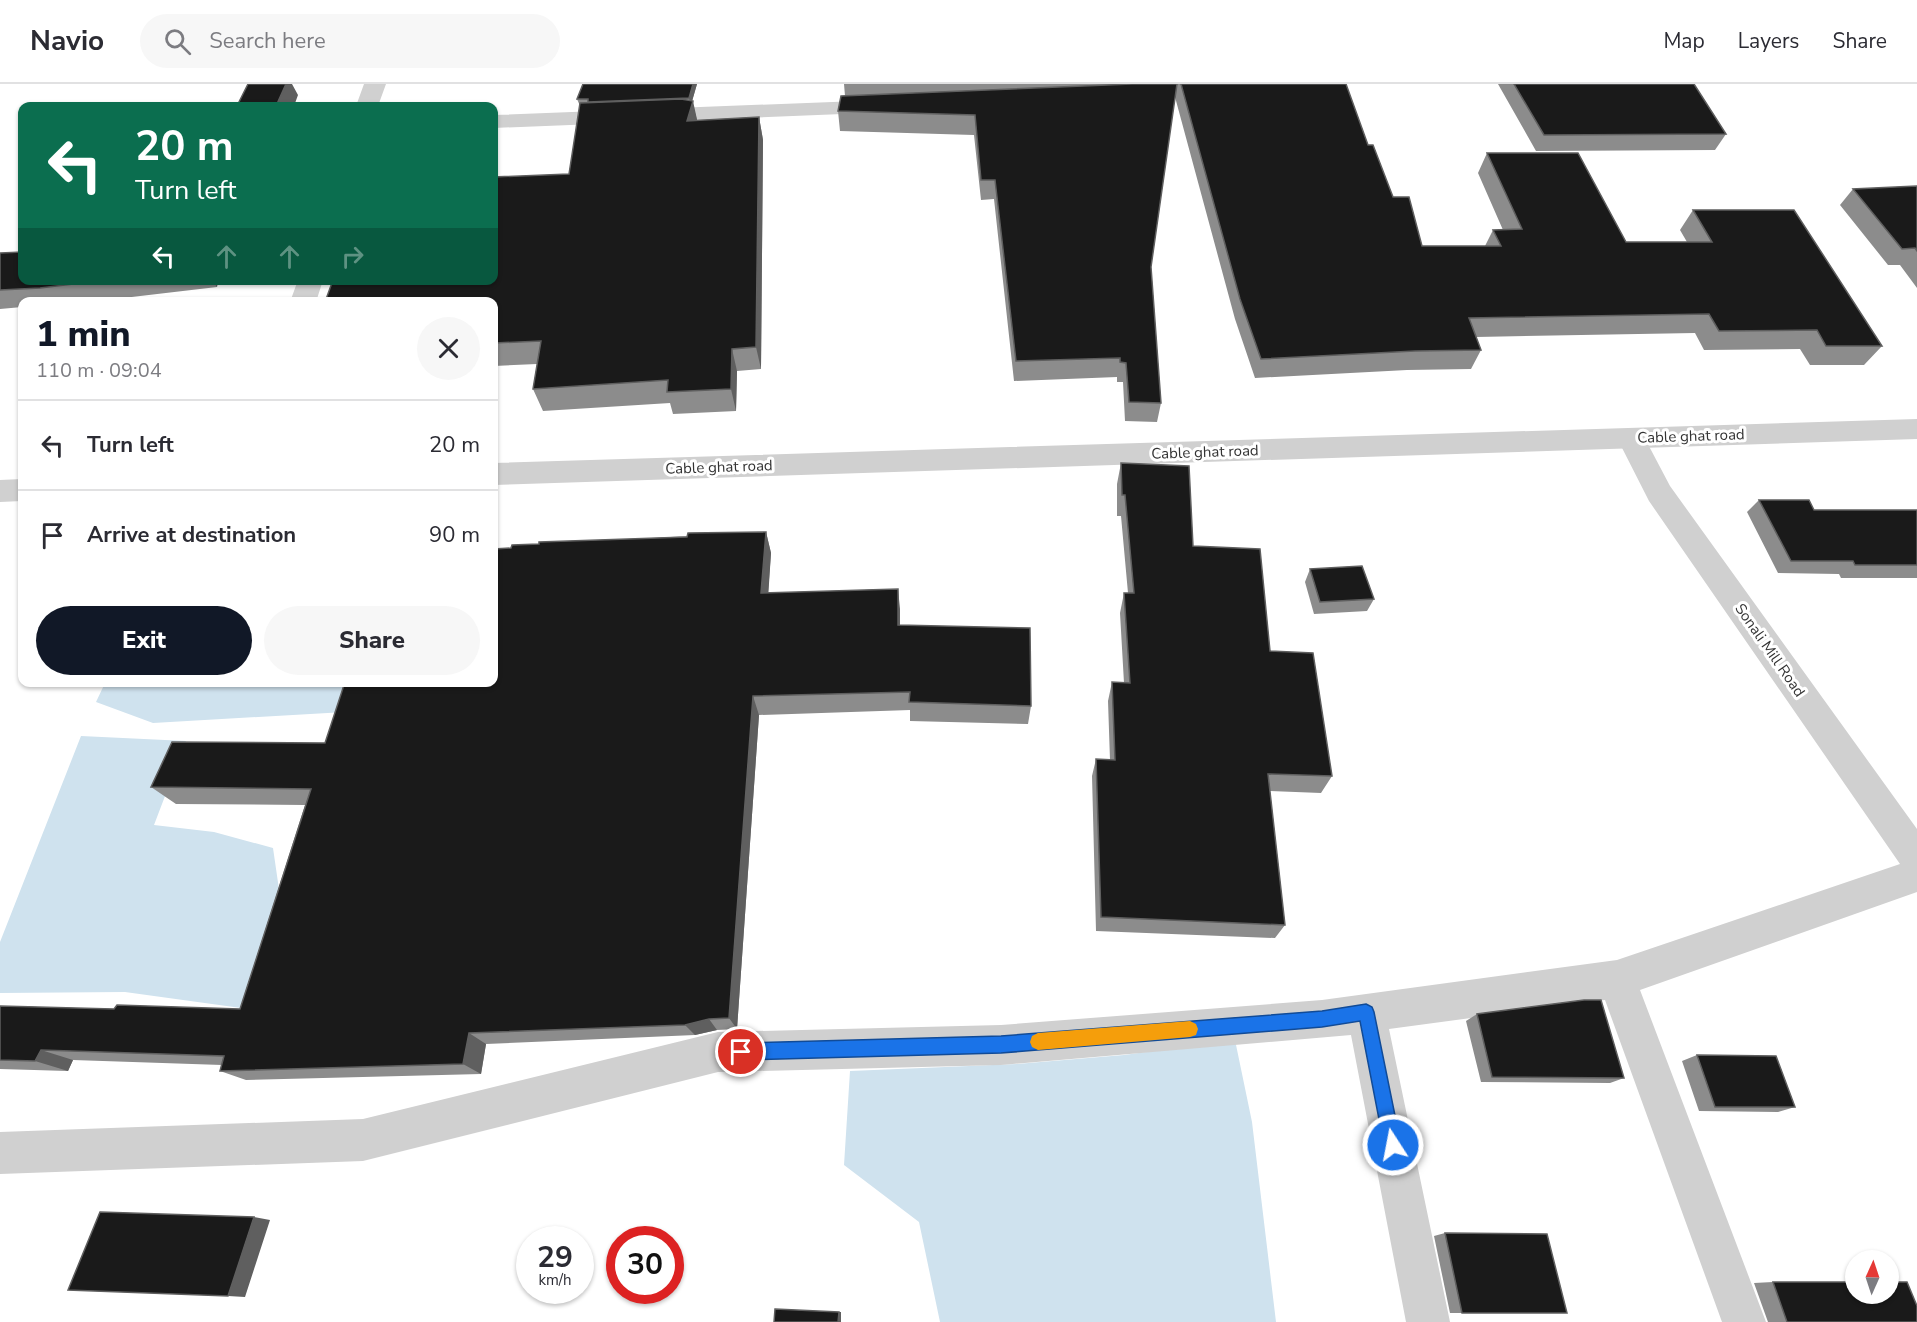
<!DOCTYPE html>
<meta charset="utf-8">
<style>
:root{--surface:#fff;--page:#f7f7f7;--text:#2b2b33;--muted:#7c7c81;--line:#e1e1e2;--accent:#111827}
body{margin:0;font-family:"Nunito Sans",sans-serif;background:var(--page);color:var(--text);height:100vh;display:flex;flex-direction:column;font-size:22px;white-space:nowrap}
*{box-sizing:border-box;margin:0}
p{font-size:20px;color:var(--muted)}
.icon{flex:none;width:33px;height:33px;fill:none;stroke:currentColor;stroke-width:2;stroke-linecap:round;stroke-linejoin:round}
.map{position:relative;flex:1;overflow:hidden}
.panel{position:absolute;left:18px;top:213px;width:480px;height:390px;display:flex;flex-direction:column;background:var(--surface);border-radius:12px;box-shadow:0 2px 4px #0004}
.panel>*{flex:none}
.hud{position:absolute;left:18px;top:18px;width:480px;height:183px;border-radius:12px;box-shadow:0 2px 4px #0004;background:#0b6e4f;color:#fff;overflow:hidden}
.needle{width:39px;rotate:3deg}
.buttons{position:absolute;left:1845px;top:1166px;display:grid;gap:12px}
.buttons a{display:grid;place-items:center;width:54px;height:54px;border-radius:50%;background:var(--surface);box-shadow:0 2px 4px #0004;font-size:30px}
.speed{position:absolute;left:516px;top:1142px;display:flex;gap:12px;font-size:30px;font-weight:700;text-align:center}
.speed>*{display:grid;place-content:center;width:78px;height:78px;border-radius:50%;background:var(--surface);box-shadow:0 2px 4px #0004;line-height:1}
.speed small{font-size:15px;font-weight:400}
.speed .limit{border:9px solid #d22;background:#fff;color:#111}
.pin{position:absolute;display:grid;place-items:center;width:51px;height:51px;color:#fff;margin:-26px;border:3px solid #fff;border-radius:50%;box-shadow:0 2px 6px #0007}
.me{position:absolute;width:66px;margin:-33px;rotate:349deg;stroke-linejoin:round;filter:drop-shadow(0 0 4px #0008)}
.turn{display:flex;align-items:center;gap:21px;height:126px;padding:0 18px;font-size:27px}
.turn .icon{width:78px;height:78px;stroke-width:2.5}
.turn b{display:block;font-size:42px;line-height:51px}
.lanes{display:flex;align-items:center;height:57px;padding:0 18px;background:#0003;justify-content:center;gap:30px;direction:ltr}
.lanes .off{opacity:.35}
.round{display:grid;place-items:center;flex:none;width:63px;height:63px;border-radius:32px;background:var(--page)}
.summary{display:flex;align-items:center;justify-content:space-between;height:102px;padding:0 18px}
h1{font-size:36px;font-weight:800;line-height:45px;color:var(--accent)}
.primary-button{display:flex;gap:12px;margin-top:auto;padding:12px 18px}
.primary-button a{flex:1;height:69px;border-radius:36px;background:var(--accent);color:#fff;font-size:24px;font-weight:800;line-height:69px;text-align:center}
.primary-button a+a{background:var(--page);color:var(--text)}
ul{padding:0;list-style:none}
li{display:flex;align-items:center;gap:18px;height:90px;padding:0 18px;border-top:2px solid var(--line)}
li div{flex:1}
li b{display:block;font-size:22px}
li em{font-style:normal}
header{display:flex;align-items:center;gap:36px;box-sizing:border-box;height:84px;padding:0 30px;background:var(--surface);border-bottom:2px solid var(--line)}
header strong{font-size:28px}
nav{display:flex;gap:33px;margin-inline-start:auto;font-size:21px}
.search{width:420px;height:54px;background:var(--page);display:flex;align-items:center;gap:15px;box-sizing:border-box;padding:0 21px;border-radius:33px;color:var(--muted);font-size:22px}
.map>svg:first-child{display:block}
.water{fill:#cfe2ee}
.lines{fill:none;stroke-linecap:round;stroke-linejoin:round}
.minor{fill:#d0d0d0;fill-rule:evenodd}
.tertiary{fill:#d0d0d0;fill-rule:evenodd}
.wall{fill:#8c8c8c}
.shaded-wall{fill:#5f5f5f}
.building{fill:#1a1a1a;stroke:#5f5f5f;stroke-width:1.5}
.route{fill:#1a73e8;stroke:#114b97;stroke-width:1.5}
.slow{fill:#f59e0b}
.labels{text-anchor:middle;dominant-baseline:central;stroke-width:6;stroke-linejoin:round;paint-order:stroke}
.street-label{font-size:15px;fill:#333;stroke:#fff}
</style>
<header>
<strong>Navio</strong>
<div class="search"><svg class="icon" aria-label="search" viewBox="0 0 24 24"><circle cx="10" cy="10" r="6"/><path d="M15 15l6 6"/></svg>Search here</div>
<nav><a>Map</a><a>Layers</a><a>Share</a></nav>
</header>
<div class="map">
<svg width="1917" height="1238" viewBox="0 0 1917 1238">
<rect width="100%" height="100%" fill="#fff"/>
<!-- water -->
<path class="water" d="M 105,599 L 355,599 L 345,628 L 153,639 L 96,618 Z
M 81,652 L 186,657 L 154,741 L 214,748 L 273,764 L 282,826 L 241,924 L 125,908 L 0,909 L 0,858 Z
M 1235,956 L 1252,1038 L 1276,1238 L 940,1238 L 919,1138 L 844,1081 L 850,987 L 1017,980 L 1124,971 Z"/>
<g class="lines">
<!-- minor -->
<path class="minor" d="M 364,0 L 386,0 L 378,22 L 356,22 Z
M 884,16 L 892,18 L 895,23 L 892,28 L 494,44 L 494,31 Z
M 298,196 L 323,196 L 316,218 L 290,218 Z
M 1631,344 L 1641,347 L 1670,402 L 1917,745 L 1917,808 L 1640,906 L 1766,1238 L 1722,1238 L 1605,916 L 1389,945 L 1450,1238 L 1406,1238 L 1351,951 L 1001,981 L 718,988 L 363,1077 L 0,1090 L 0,1048 L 363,1035 L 718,948 L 1001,941 L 1322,916 L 1617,876 L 1900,780 L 1649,417 L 1617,354 L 1621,347 Z"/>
<!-- tertiary -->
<path class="tertiary" d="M 1917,335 L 1917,355 L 494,401 L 494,379 Z
M 22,395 L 22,417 L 0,418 L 0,396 Z"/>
</g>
<!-- wall -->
<path class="wall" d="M 697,0 L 692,17 L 697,36 L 759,33 L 763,56 L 761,285 L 737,287 L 736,327 L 673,330 L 670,319 L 543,327 L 533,305 L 537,280 L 494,282 L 494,218 L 569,90 L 580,22 L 577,15 Z
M 844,0 L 1346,0 L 1368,61 L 1393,113 L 1422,162 L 1485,162 L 1493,146 L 1503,146 L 1478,89 L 1487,69 L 1626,158 L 1687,158 L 1680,146 L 1693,126 L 1882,262 L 1864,281 L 1810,281 L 1800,265 L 1704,266 L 1695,249 L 1476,253 L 1481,266 L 1471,285 L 1407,286 L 1255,294 L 1235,235 L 1175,13 L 1151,183 L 1161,319 L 1157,338 L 1125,337 L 1123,298 L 1117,298 L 1117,293 L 1014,297 L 994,115 L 981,116 L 974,51 L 840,47 L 838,27 L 845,12 Z
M 1498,0 L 1694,0 L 1726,50 L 1715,66 L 1536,67 Z
M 1917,102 L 1917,204 L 1900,181 L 1888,181 L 1840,121 L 1853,105 Z
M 0,169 L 22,196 L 218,196 L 217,203 L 89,218 L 22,218 L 22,223 L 0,225 Z
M 1121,379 L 1193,462 L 1270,567 L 1332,692 L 1321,709 L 1270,707 L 1285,841 L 1275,854 L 1096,847 L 1092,692 L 1096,675 L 1110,676 L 1108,617 L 1112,598 L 1124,599 L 1120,529 L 1124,509 L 1128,509 L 1121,432 L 1117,432 L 1117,400 Z
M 1759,416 L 1814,426 L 1917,426 L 1917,494 L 1841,494 L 1839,490 L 1778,489 L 1747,428 Z
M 766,448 L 771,469 L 768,509 L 898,505 L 900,541 L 1031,622 L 1028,640 L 910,637 L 910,626 L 759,631 L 737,945 L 717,946 L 695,951 L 486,960 L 481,990 L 246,996 L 220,987 L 222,981 L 73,976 L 68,987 L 0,985 L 0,922 L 114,925 L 240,925 L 305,721 L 176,720 L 151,703 L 325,659 L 511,464 L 539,460 Z
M 1310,485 L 1374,515 L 1367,527 L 1314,530 L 1305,498 Z
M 1477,930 L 1624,994 L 1610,999 L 1481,998 L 1466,937 Z
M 1697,971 L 1795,1023 L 1778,1028 L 1699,1027 L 1682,977 Z
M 1445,1149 L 1567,1229 L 1450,1229 L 1434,1152 Z
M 1773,1198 L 1917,1238 L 1768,1238 L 1754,1199 Z"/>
<!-- shaded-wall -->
<path class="shaded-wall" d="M 286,0 L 292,0 L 298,11 L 294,22 L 276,22 Z
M 693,0 L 697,0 L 691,21 L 689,14 Z
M 693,17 L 698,40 L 687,37 Z
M 759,33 L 763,56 L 761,285 L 756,263 Z
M 212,196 L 218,196 L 217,203 Z
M 732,265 L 737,287 L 736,327 L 731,305 Z
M 766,448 L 771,469 L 767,530 L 761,509 Z
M 898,505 L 900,525 L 900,561 L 898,541 Z
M 753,612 L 759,631 L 737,945 L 729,934 Z
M 709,935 L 717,946 L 695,951 L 685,941 Z
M 469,949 L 486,960 L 481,990 L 463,980 Z
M 41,966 L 73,976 L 68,987 L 35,977 Z
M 254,1133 L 270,1136 L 245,1213 L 228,1212 Z
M 839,1228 L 841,1228 L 841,1238 L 838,1238 Z"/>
<!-- building -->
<path class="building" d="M 248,0 L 286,0 L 276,22 L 237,22 Z
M 583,0 L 693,0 L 689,14 L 588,18 L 588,15 L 577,15 Z
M 1132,0 L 1177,0 L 1151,183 L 1161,319 L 1129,318 L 1126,279 L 1120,278 L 1120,274 L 1016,277 L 995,96 L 981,96 L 975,31 L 838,27 L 841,12 Z
M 1181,0 L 1346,0 L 1368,61 L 1373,61 L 1393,113 L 1409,113 L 1422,162 L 1501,162 L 1493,146 L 1522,145 L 1487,69 L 1578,69 L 1626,158 L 1712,158 L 1693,126 L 1794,126 L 1882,262 L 1826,262 L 1817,246 L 1719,247 L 1709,230 L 1469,234 L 1481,266 L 1415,267 L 1261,275 L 1240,215 Z
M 1514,0 L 1694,0 L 1726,50 L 1544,51 Z
M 681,15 L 693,17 L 687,37 L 759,33 L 756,263 L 732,265 L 731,305 L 667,308 L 668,296 L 533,305 L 541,257 L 494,259 L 494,218 L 325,218 L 333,196 L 494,196 L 494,93 L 569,90 L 580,19 Z
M 1917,102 L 1917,167 L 1915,164 L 1902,165 L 1853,105 Z
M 22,168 L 22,196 L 106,196 L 40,204 L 0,206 L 0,169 Z
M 1121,379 L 1189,382 L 1193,462 L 1260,465 L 1270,567 L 1313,569 L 1332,692 L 1268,690 L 1285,841 L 1101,833 L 1096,675 L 1115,676 L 1112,598 L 1130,599 L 1124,509 L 1134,509 L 1125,411 L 1122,411 Z
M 1759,416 L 1809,416 L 1814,426 L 1917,426 L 1917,481 L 1855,481 L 1853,477 L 1791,477 Z
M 766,448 L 761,509 L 898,505 L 898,541 L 1030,544 L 1031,622 L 909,618 L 910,608 L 753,612 L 729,934 L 709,935 L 685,941 L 469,949 L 463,980 L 220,987 L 224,972 L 41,966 L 35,977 L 0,976 L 0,922 L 114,925 L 117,921 L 240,925 L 311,705 L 151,703 L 172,658 L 325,659 L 345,598 L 494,598 L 494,465 L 511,464 L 512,461 L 539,460 L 539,458 L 687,453 L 688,449 Z
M 1362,482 L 1374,515 L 1320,518 L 1310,485 Z
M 1584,916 L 1601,916 L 1624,994 L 1492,993 L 1477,930 Z
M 1697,971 L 1776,972 L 1795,1023 L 1715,1023 Z
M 100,1128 L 254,1133 L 228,1212 L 68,1206 Z
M 1445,1149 L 1547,1150 L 1567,1229 L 1462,1229 Z
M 1773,1198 L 1856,1198 L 1856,1209 L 1888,1209 L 1888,1198 L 1907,1198 L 1917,1222 L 1917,1238 L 1787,1238 Z
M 775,1225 L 839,1228 L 838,1238 L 774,1238 Z"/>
<!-- route -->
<path class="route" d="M 1366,920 L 1372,923 L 1374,928 L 1401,1061 L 1399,1067 L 1393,1069 L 1387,1067 L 1384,1061 L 1360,937 L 1322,943 L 1001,969 L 741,976 L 736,973 L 733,968 L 736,962 L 741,959 L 1001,952 L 1322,927 Z"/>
<!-- slow -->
<path class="slow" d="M 1190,937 L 1196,940 L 1198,945 L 1196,951 L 1190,953 L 1038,966 L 1032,963 L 1030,958 L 1032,952 L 1038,949 Z"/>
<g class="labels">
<!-- street labels -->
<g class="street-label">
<text transform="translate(1691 352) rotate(-2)">Cable ghat road</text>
<text transform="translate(1205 368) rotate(-2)">Cable ghat road</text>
<text transform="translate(719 383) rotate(-2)">Cable ghat road</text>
<text transform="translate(1770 566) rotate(55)">Sonali Mill Road</text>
</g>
</g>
</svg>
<div class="buttons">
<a><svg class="needle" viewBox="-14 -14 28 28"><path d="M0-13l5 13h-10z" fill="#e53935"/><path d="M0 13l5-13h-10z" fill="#7c7c81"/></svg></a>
</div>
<div class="speed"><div>29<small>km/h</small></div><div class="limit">30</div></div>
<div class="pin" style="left:741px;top:968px;background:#d93025"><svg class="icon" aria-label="arrive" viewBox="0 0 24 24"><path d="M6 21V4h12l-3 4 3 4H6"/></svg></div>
<svg class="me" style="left:1393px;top:1061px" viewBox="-20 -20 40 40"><circle r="17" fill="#1a73e8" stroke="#fff" stroke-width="3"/><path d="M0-11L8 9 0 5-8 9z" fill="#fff"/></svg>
<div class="hud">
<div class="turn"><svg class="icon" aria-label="left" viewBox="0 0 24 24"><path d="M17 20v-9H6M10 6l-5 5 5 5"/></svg><div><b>20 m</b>Turn left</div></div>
<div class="lanes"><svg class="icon" aria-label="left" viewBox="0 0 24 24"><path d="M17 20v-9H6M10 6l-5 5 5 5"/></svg><svg class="icon off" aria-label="ahead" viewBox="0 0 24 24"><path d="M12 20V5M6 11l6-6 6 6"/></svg><svg class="icon off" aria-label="ahead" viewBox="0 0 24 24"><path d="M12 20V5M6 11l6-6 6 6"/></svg><svg class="icon off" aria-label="right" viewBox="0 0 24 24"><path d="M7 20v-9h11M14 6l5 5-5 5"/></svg></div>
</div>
<section class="panel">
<div class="summary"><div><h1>1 min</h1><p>110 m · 09:04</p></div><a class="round"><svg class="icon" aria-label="close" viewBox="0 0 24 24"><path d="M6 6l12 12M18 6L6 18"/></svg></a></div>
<ul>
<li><svg class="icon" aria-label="left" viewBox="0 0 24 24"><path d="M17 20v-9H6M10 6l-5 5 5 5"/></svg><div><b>Turn left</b></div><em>20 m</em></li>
<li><svg class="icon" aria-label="arrive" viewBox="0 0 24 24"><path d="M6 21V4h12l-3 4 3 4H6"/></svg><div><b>Arrive at destination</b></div><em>90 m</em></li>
</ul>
<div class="primary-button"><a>Exit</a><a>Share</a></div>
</section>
</div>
